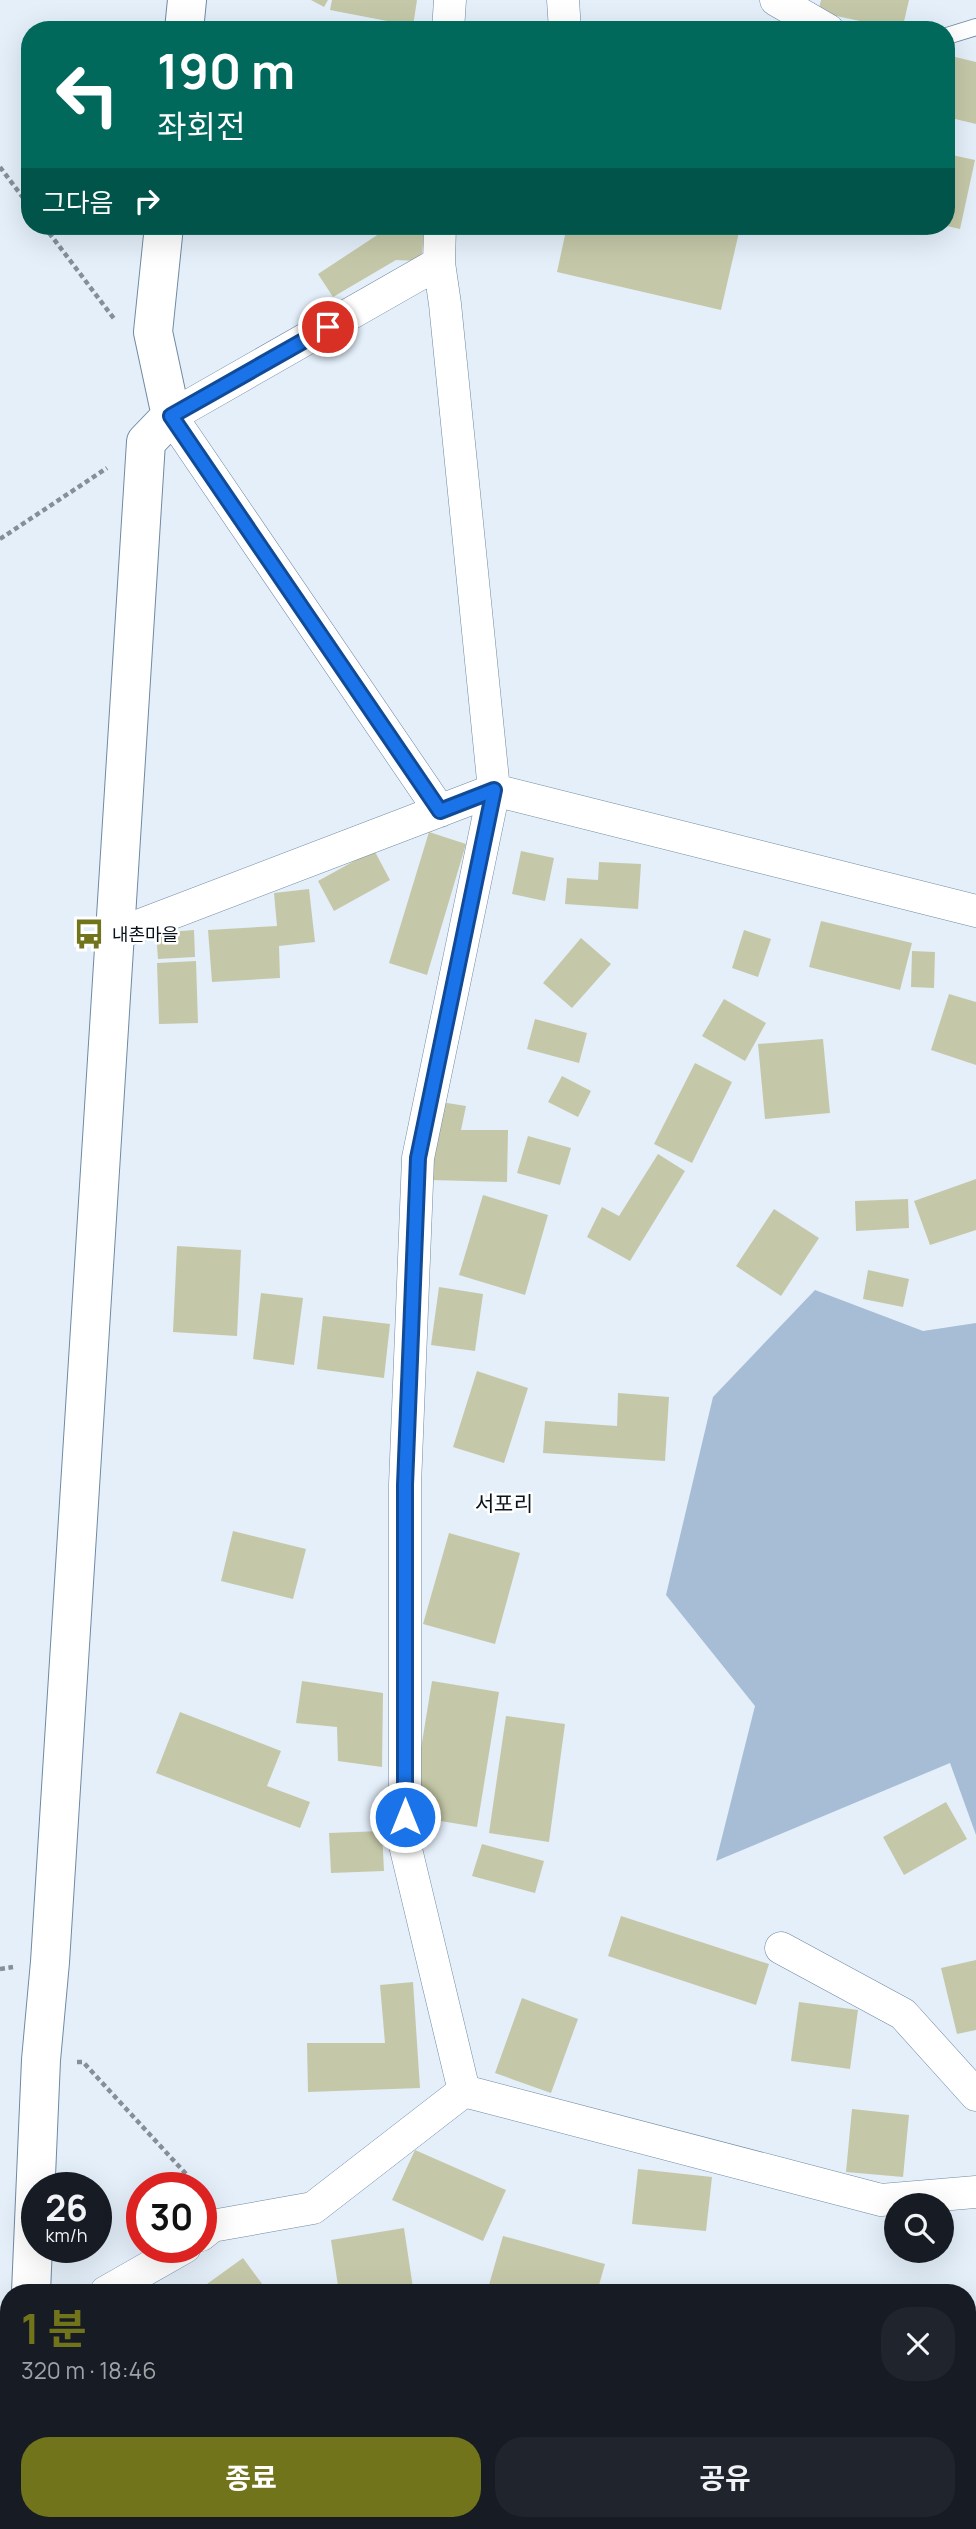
<!DOCTYPE html>
<html lang="ko">
<meta charset="utf-8">
<style>
:root{--surface:#171b24;--page:#20242c;--text:#f1f3f6;--muted:#9ea1a6;--accent:#72741b}
body{margin:0;font-family:Manrope,"Noto Sans KR",sans-serif;background:var(--page);color:var(--text);height:100vh;display:flex;flex-direction:column;font-size:26px;white-space:nowrap}
*{box-sizing:border-box;margin:0}
p{font-size:23px;color:var(--muted)}
.icon{flex:none;width:38px;height:38px;fill:none;stroke:currentColor;stroke-width:2;stroke-linecap:round;stroke-linejoin:round}
.map{position:relative;flex:1;overflow:hidden}
.sheet{position:absolute;left:0px;top:2284px;width:976px;height:247px;display:flex;flex-direction:column;background:var(--surface);border-radius:28px 28px 0 0;box-shadow:0 7px 28px #0002}
.sheet>*{flex:none}
.hud{position:absolute;left:21px;top:21px;width:934px;height:214px;border-radius:28px;box-shadow:0 7px 28px #0002;background:#00695c;color:#fff;overflow:hidden}
.fabs{position:absolute;left:884px;top:2193px;display:grid;gap:14px}
.fabs a{display:grid;place-items:center;width:70px;height:70px;border-radius:50%;background:var(--surface);box-shadow:0 7px 28px #0002;font-size:35px}
.speed{position:absolute;left:21px;top:2172px;display:flex;gap:14px;font-size:35px;font-weight:700;text-align:center}
.speed>*{display:grid;place-content:center;width:91px;height:91px;border-radius:50%;background:var(--surface);box-shadow:0 7px 28px #0002;line-height:1}
.speed small{font-size:18px;font-weight:400}
.speed .limit{border:10px solid #d22;background:#fff;color:#111}
.pin{position:absolute;display:grid;place-items:center;width:60px;height:60px;color:#fff;margin:-30px;border:4px solid #fff;border-radius:50%;box-shadow:0 2px 7px #0007}
.me{position:absolute;width:77px;margin:-38px;rotate:0deg;stroke-linejoin:round;filter:drop-shadow(0 0 5px #0008)}
.turn{display:flex;align-items:center;gap:24px;height:147px;padding:0 21px;font-size:32px}
.turn .icon{width:91px;height:91px;stroke-width:2.5}
.turn b{display:block;font-size:49px;line-height:60px}
.then{display:flex;align-items:center;height:66px;padding:0 21px;background:#0003;gap:14px;font-size:26px}
.round{display:grid;place-items:center;flex:none;width:74px;height:74px;border-radius:28px;background:var(--page)}
.headline{display:flex;align-items:center;justify-content:space-between;height:119px;padding:0 21px}
h1{font-size:42px;font-weight:700;line-height:52px;color:var(--accent)}
.button{display:flex;gap:14px;margin-top:auto;padding:14px 21px}
.button a{flex:1;height:80px;border-radius:28px;background:var(--accent);color:#fff;font-size:28px;font-weight:700;line-height:80px;text-align:center}
.button a+a{background:var(--page);color:var(--text)}
.map>svg:first-child{display:block}
.forest{fill:#a6bdd5}
.building{fill:#c5c8a8}
.lines{fill:none;stroke-linecap:round;stroke-linejoin:round}
.lane-casing{stroke:#6f89a3;stroke-width:18}
.street-casing{stroke:#6f89a3;stroke-width:33}
.secondary-casing{stroke:#6f89a3;stroke-width:40}
.path{stroke:#848f99;stroke-width:4.5;stroke-dasharray:5 3.5;stroke-linecap:butt}
.lane{stroke:#fff;stroke-width:16}
.street{stroke:#fff;stroke-width:32}
.secondary{stroke:#fff;stroke-width:38}
.route-casing{stroke:#114b97;stroke-width:18}
.route{stroke:#1a73e8;stroke-width:12}
.labels{text-anchor:middle;dominant-baseline:central;stroke-width:5;stroke-linejoin:round;paint-order:stroke}
.poi-label{font-size:18px;fill:#09131d;stroke:#fff;text-anchor:start}
.quarter-label{font-size:21px;fill:#09131d;stroke:#fff}
</style>
<div class="map">
<svg width="976" height="2529" viewBox="0 0 976 2529">
<rect width="100%" height="100%" fill="#e4effa"/>
<!-- forest -->
<path class="forest" d="M 815,1290 L 923,1331 L 976,1323 L 976,1835 L 950,1763 L 716,1861 L 755,1706 L 666,1595 L 713,1397 Z"/>
<!-- building -->
<path class="building" d="M 311,0 L 328,0 L 324,7 Z
M 332,0 L 417,0 L 413,26 L 330,10 Z
M 821,0 L 909,0 L 902,30 L 818,12 Z
M 665,27 L 706,27 L 706,30 L 665,30 Z
M 947,55 L 976,62 L 976,124 L 947,117 Z
M 947,154 L 975,160 L 960,229 L 947,226 Z
M 391,226 L 425,226 L 421,261 L 396,260 L 333,297 L 318,274 Z
M 567,226 L 714,226 L 739,232 L 721,310 L 557,272 Z
M 840,226 L 871,226 L 870,232 Z
M 429,832 L 466,844 L 427,975 L 389,963 Z
M 374,850 L 390,880 L 334,911 L 318,881 Z
M 521,851 L 554,858 L 545,901 L 512,894 Z
M 599,862 L 641,864 L 638,909 L 565,904 L 567,878 L 598,880 Z
M 309,889 L 315,942 L 279,946 L 280,978 L 212,982 L 208,930 L 277,926 L 274,893 Z
M 821,921 L 912,943 L 900,990 L 809,967 Z
M 194,930 L 195,957 L 158,959 L 156,933 Z
M 744,930 L 771,939 L 758,977 L 732,968 Z
M 581,938 L 611,964 L 572,1008 L 543,983 Z
M 912,951 L 935,952 L 934,988 L 911,987 Z
M 196,961 L 198,1023 L 159,1024 L 157,963 Z
M 949,994 L 976,1002 L 976,1065 L 931,1050 Z
M 724,999 L 766,1023 L 745,1061 L 702,1036 Z
M 535,1019 L 587,1033 L 579,1063 L 527,1049 Z
M 823,1039 L 830,1113 L 765,1119 L 758,1044 Z
M 695,1063 L 732,1082 L 692,1163 L 654,1144 Z
M 562,1076 L 591,1091 L 578,1117 L 548,1102 Z
M 441,1102 L 466,1106 L 461,1130 L 508,1130 L 507,1182 L 430,1180 Z
M 528,1136 L 571,1148 L 560,1185 L 517,1173 Z
M 658,1154 L 685,1171 L 630,1261 L 587,1237 L 602,1207 L 619,1216 Z
M 976,1179 L 976,1230 L 930,1245 L 914,1201 Z
M 483,1195 L 548,1215 L 525,1295 L 459,1275 Z
M 908,1199 L 909,1228 L 856,1231 L 855,1201 Z
M 774,1209 L 819,1238 L 781,1296 L 736,1266 Z
M 177,1246 L 241,1250 L 237,1336 L 173,1332 Z
M 868,1270 L 909,1279 L 903,1307 L 863,1299 Z
M 439,1287 L 483,1294 L 475,1351 L 431,1345 Z
M 261,1293 L 303,1298 L 294,1365 L 253,1359 Z
M 323,1316 L 390,1324 L 384,1378 L 317,1369 Z
M 477,1371 L 528,1388 L 504,1463 L 453,1447 Z
M 618,1393 L 669,1397 L 665,1461 L 543,1453 L 545,1421 L 617,1426 Z
M 233,1531 L 306,1549 L 293,1599 L 221,1581 Z
M 449,1533 L 520,1553 L 495,1644 L 423,1624 Z
M 302,1681 L 383,1693 L 382,1767 L 338,1761 L 337,1727 L 296,1723 Z
M 432,1681 L 499,1692 L 477,1827 L 410,1816 Z
M 180,1712 L 281,1751 L 267,1786 L 310,1802 L 300,1828 L 156,1773 Z
M 506,1716 L 565,1724 L 549,1842 L 489,1833 Z
M 946,1802 L 967,1839 L 904,1875 L 883,1837 Z
M 382,1831 L 384,1871 L 331,1873 L 329,1833 Z
M 482,1844 L 544,1861 L 535,1893 L 472,1876 Z
M 621,1916 L 769,1964 L 756,2005 L 608,1956 Z
M 976,1960 L 976,2030 L 957,2034 L 941,1968 Z
M 413,1982 L 420,2088 L 308,2092 L 307,2043 L 385,2043 L 380,1985 Z
M 522,1998 L 578,2019 L 551,2093 L 495,2073 Z
M 799,2002 L 858,2010 L 850,2069 L 791,2061 Z
M 852,2109 L 909,2115 L 903,2177 L 846,2172 Z
M 415,2150 L 506,2190 L 483,2241 L 392,2200 Z
M 638,2169 L 712,2177 L 706,2231 L 632,2224 Z
M 404,2228 L 413,2288 L 382,2292 L 339,2292 L 331,2240 Z
M 503,2236 L 605,2264 L 597,2292 L 487,2292 Z
M 243,2258 L 268,2292 L 196,2292 Z"/>
<g class="lines">
<!-- lane casing -->
<g class="lane-casing">
<path id="lane" d="M 947,36 L 976,27"/>
</g>
<!-- street casing -->
<g class="street-casing">
<path id="street" d="M 563,0 L 565,30
M 776,0 L 828,30
M 448,30 L 450,0
M 440,226 L 439,263 L 445,304 L 494,790 L 418,1158 L 405,1485 L 405,1845 L 464,2091 L 881,2200 L 976,2192
M 439,263 L 171,416 L 440,811
M 117,934 L 494,790 L 976,911
M 781,1948 L 903,2014 L 976,2095
M 201,2235 L 212,2226 L 313,2208 L 464,2091
M 106,2292 L 185,2247
M 171,2522 L 174,2529"/>
</g>
<!-- secondary casing -->
<g class="secondary-casing">
<path id="secondary" d="M 184,30 L 187,0
M 31,2292 L 41,2060 L 50,1962 L 146,442 L 171,416 L 153,332 L 164,226
M 18,2529 L 18,2522"/>
</g>
<!-- path -->
<path class="path" d="M 0,167 L 30,207
M 44,226 L 115,320
M 0,539 L 107,468
M 0,1969 L 13,1967
M 77,2062 L 83,2062 L 187,2175 L 193,2188"/>
<!-- lane -->
<use href="#lane" class="lane"/>
<!-- street -->
<use href="#street" class="street"/>
<!-- secondary -->
<use href="#secondary" class="secondary"/>
</g>
<g class="lines">
<!-- route casing -->
<g class="route-casing">
<path id="route" d="M 328,327 L 171,416 L 440,811 L 494,790 L 418,1158 L 405,1485 L 405,1817"/>
</g>
<!-- route -->
<use href="#route" class="route"/>
</g>
<!-- icons -->
<defs>
<g id="bus-bare" transform="scale(2.415)"><path d="M-5-6H5V4H4V6H2V4H-2V6H-4V4H-5ZM-3.5-4V0h7V-4ZM-3.5 1.2v1.5H-2V1.2ZM2 1.2v1.5H3.5V1.2Z" fill="#72741b" stroke="#fff" stroke-width="2.5" paint-order="stroke"/></g>
</defs>
<g fill-rule="evenodd">
<use href="#bus-bare" x="89" y="934"/>
</g>
<g class="labels">
<!-- poi labels -->
<g class="poi-label">
<text x="112" y="934">내촌마을</text>
</g>
<!-- quarter labels -->
<g class="quarter-label">
<text x="504" y="1503">서포리</text>
</g>
</g>
</svg>
<div class="fabs">
<a><svg class="icon" aria-label="search" viewBox="0 0 24 24"><circle cx="10" cy="10" r="6"/><path d="M15 15l6 6"/></svg></a>
</div>
<div class="speed"><div>26<small>km/h</small></div><div class="limit">30</div></div>
<div class="pin" style="left:328px;top:327px;background:#d93025"><svg class="icon" aria-label="arrive" viewBox="0 0 24 24"><path d="M6 21V4h12l-3 4 3 4H6"/></svg></div>
<svg class="me" style="left:405px;top:1817px" viewBox="-20 -20 40 40"><circle r="17" fill="#1a73e8" stroke="#fff" stroke-width="3"/><path d="M0-11L8 9 0 5-8 9z" fill="#fff"/></svg>
<div class="hud">
<div class="turn"><svg class="icon" aria-label="left" viewBox="0 0 24 24"><path d="M17 20v-9H6M10 6l-5 5 5 5"/></svg><div><b>190 m</b>좌회전</div></div>
<div class="then">그다음<svg class="icon" aria-label="right" viewBox="0 0 24 24"><path d="M7 20v-9h11M14 6l5 5-5 5"/></svg></div>
</div>
<section class="sheet">
<div class="headline"><div><h1>1 분</h1><p>320 m · 18:46</p></div><a class="round"><svg class="icon" aria-label="close" viewBox="0 0 24 24"><path d="M6 6l12 12M18 6L6 18"/></svg></a></div>
<div class="button"><a>종료</a><a>공유</a></div>
</section>
</div>
